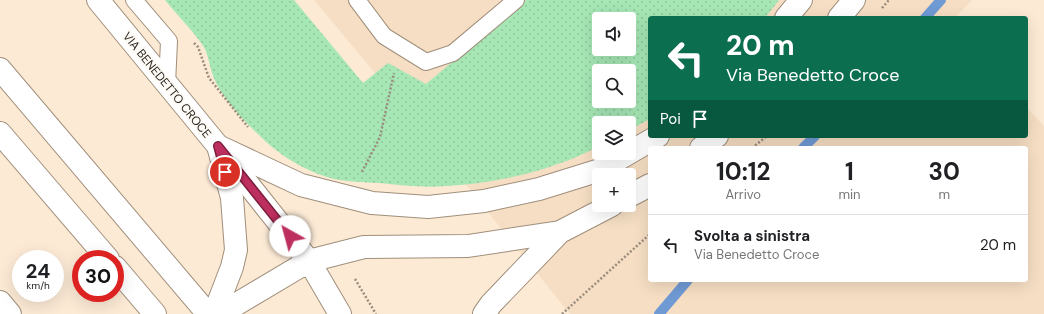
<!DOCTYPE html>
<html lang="it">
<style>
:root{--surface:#fff;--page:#f6f6f6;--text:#202124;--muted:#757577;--line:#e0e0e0}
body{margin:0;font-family:"DM Sans",sans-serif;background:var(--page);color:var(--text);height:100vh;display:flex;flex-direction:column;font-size:15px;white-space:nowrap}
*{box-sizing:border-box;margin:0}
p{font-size:13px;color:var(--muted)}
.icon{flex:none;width:22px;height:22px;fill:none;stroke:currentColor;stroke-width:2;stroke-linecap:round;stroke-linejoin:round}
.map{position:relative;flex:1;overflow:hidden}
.sheet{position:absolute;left:648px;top:146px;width:380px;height:136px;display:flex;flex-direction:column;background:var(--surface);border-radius:4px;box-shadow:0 4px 16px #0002}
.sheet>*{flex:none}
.top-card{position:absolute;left:648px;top:16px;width:380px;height:122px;border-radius:4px;box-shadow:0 4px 16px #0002;background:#0b6e4f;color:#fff;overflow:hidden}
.fabs{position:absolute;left:592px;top:12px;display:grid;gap:8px}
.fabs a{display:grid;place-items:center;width:44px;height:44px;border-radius:4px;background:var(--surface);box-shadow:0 4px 16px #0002;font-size:20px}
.speed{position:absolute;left:12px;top:250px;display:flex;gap:8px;font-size:20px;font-weight:700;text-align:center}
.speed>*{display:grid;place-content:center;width:52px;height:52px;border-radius:50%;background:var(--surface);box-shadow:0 4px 16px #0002;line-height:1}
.speed small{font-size:10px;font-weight:400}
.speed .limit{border:6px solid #d22;background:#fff;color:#111}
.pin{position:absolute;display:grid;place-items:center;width:34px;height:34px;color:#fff;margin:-17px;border:2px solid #fff;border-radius:50%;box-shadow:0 1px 4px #0007}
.me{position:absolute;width:44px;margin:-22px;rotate:322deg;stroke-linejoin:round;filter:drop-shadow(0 0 3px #0008)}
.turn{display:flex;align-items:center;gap:14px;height:84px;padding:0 12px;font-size:18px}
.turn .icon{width:52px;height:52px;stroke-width:2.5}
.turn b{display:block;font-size:28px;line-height:34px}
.then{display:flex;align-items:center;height:38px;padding:0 12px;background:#0003;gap:8px;font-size:15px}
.eta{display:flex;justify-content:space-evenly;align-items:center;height:68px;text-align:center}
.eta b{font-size:24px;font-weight:700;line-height:28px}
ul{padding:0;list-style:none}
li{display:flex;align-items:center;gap:12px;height:60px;padding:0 12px;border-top:1px solid var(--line)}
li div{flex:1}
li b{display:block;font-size:15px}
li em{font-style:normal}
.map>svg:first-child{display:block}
.built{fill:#f5dec3;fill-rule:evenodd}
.grass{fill:url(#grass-dots);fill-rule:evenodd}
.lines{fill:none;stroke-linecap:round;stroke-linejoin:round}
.stream{stroke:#709ad4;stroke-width:10}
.lane-casing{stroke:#a08f7c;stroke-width:18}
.street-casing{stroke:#a08f7c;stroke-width:24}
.primary-casing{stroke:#a08f7c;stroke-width:24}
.path{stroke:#998c7d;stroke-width:2.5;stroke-dasharray:2 2;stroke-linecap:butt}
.lane{stroke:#fff;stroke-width:16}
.street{stroke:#fff;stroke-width:22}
.primary{stroke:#fff;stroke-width:22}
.route-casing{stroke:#7b1f3d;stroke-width:10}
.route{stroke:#bd2f5e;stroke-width:7}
.labels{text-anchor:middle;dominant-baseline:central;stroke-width:4;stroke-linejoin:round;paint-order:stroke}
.street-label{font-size:12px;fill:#241d16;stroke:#fdfaf5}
</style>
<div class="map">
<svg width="1044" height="314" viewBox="0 0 1044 314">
<defs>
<pattern id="grass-dots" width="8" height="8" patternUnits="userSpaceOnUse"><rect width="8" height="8" fill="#a6e7b5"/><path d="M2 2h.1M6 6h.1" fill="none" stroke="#8fc69b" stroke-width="1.8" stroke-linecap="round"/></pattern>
</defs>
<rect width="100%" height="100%" fill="#fcead5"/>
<!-- built -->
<path class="built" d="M 314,0 L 972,0 L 955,18 L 650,18 L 650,136 L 1026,136 L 1026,107 L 1044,126 L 1044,314 L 570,314 L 401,104 ZM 599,19 L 629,19 L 629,49 L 599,49 ZM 599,71 L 629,71 L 629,101 L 599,101 ZM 599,123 L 629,123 L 629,153 L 599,153 ZM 650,148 L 1026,148 L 1026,280 L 650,280 ZM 599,175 L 629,175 L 629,205 L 599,205 Z"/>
<!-- grass -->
<path class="grass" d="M 165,0 L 294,0 L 363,83 L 388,63 L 426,84 L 526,0 L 779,0 L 765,18 L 650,18 L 650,119 L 629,130 L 629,123 L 599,123 L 599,146 C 555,170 495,184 445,186 C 423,188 401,185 379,183 C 363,182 349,182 334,179 C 307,172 280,156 261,137 C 245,122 222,98 214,78 C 210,69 209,58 205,49 C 198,36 175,13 165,0 ZM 599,19 L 629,19 L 629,49 L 599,49 ZM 599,71 L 629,71 L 629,101 L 599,101 Z"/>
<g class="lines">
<!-- stream -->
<path class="stream" d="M 925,18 L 941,0
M 803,148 L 815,136
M 659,314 L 688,280"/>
<!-- lane casing -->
<g class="lane-casing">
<path id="lane" d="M 134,0 L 169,41 L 167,84
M 357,0 L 384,36 L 426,62 L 453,53 L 516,0"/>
</g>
<!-- street casing -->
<g class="street-casing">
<path id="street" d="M 786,18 L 801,0
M 839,18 L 854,0
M 218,146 L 301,185 L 372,203 L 428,207 L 484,201 L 539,189 L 600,170 L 629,153
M 701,148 L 717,136
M 221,150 L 309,261 L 340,314
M 629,153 L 658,136
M 629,196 L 650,185
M 220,314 L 309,261 L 364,247 L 468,246 L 560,232
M 484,314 L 491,304 L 560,232 L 612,205"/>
</g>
<!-- primary casing -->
<g class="primary-casing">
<path id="primary" d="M 98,0 L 218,146 L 232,198 L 236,250 L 232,267 L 214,314
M 0,69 L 208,314
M 0,133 L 108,259
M 115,267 L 155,314
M 0,302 L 10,314"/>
</g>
<!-- path -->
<path class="path" d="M 882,8 L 889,0
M 194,43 L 198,47 L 209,78 L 248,127
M 752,148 L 767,136
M 362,172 L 380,137 L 394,73
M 355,279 L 376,314
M 562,314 L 650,234"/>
<!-- lane -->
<use href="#lane" class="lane"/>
<!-- street -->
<use href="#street" class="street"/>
<!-- primary -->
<use href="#primary" class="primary"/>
</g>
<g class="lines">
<!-- route casing -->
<g class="route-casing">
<path id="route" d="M 225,172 L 218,146 L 290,236"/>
</g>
<!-- route -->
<use href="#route" class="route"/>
</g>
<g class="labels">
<!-- street labels -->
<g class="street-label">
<text transform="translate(167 85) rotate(51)">VIA BENEDETTO CROCE</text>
</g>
</g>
</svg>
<div class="fabs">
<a><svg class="icon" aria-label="sound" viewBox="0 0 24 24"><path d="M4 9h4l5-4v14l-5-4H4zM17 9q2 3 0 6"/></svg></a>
<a><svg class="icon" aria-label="search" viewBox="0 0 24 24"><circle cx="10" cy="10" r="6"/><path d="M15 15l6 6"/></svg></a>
<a><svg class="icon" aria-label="layers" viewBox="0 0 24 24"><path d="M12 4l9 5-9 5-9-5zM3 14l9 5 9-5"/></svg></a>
<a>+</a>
</div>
<div class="speed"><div>24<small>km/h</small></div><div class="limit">30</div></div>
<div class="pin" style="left:225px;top:172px;background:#d93025"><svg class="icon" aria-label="arrive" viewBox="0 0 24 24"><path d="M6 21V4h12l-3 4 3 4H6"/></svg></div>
<svg class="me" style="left:290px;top:236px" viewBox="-20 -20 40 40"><circle r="19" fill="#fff"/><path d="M0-13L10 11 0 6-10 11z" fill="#bd2f5e"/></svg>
<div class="top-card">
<div class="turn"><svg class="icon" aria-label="left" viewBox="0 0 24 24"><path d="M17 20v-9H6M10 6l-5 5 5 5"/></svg><div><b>20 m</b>Via Benedetto Croce</div></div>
<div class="then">Poi<svg class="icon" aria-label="arrive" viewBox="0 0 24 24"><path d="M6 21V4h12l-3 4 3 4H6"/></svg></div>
</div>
<section class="sheet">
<div class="eta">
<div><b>10:12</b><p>Arrivo</p></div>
<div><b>1</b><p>min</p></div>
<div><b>30</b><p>m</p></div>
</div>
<ul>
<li><svg class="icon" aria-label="left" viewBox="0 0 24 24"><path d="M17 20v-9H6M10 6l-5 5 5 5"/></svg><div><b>Svolta a sinistra</b><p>Via Benedetto Croce</p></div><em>20 m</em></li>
</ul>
</section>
</div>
